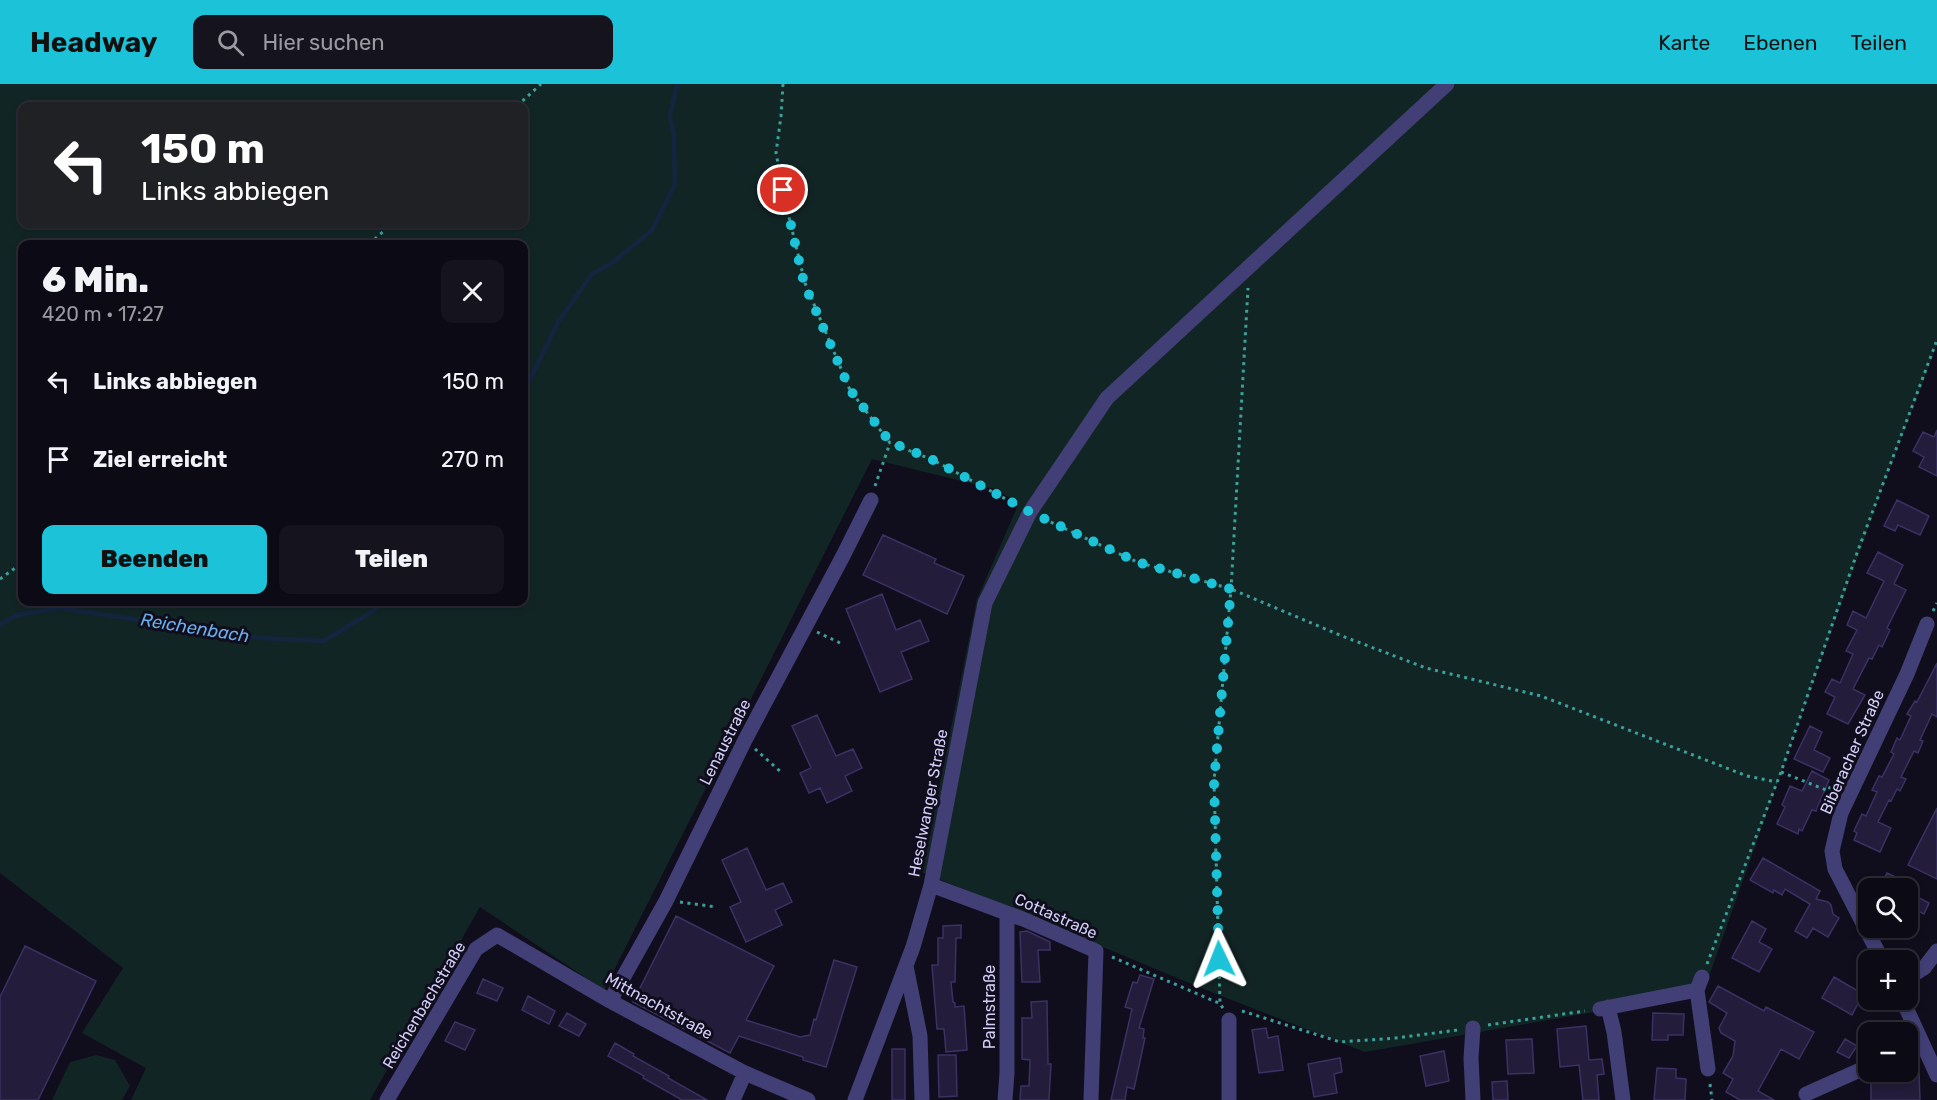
<!DOCTYPE html>
<html lang="de">
<meta charset="utf-8">
<style>
:root{--surface:#0c0a15;--page:#15131e;--text:#f1f3f6;--muted:#9a9aa0;--line:#2c2b34;--accent:#1cc3d8}
body{margin:0;font-family:Rubik,sans-serif;background:var(--page);color:var(--text);height:100vh;display:flex;flex-direction:column;font-size:22px;white-space:nowrap}
*{box-sizing:border-box;margin:0}
p{font-size:20px;color:var(--muted)}
.icon{flex:none;width:33px;height:33px;fill:none;stroke:currentColor;stroke-width:2;stroke-linecap:round;stroke-linejoin:round}
.map{position:relative;flex:1;overflow:hidden}
.sheet{position:absolute;left:18px;top:156px;width:510px;height:366px;display:flex;flex-direction:column;background:var(--surface);border-radius:12px;box-shadow:0 3px 9px #0003,0 0 0 2px var(--line)}
.sheet>*{flex:none}
.hud{position:absolute;left:18px;top:18px;width:510px;height:126px;border-radius:12px;box-shadow:0 3px 9px #0003,0 0 0 2px var(--line);background:#202124;color:#fff;overflow:hidden}
.buttons{position:absolute;left:1858px;top:794px;display:grid;gap:12px}
.buttons a{display:grid;place-items:center;width:60px;height:60px;border-radius:12px;background:var(--surface);box-shadow:0 3px 9px #0003,0 0 0 2px var(--line);font-size:30px}
.pin{position:absolute;display:grid;place-items:center;width:51px;height:51px;color:#fff;margin:-26px;border:3px solid #fff;border-radius:50%;box-shadow:0 2px 6px #0007}
.me{position:absolute;width:66px;margin:-33px;rotate:358deg;stroke-linejoin:round;filter:drop-shadow(0 0 4px #0008)}
.turn{display:flex;align-items:center;gap:21px;height:126px;padding:0 24px;font-size:27px}
.turn .icon{width:78px;height:78px;stroke-width:2.5}
.turn b{display:block;font-size:42px;line-height:51px}
.round{display:grid;place-items:center;flex:none;width:63px;height:63px;border-radius:12px;background:var(--page)}
.head{display:flex;align-items:center;justify-content:space-between;height:102px;padding:0 24px}
h1{font-size:36px;font-weight:800;line-height:45px}
.primary-button{display:flex;gap:12px;margin-top:auto;padding:12px 24px}
.primary-button a{flex:1;height:69px;border-radius:12px;background:var(--accent);color:#111;font-size:24px;font-weight:800;line-height:69px;text-align:center}
.primary-button a+a{background:var(--page);color:var(--text)}
ul{padding:0;list-style:none}
li{display:flex;align-items:center;gap:18px;height:78px;padding:0 24px}
li div{flex:1}
li b{display:block;font-size:22px}
li em{font-style:normal}
header{display:flex;align-items:center;gap:36px;box-sizing:border-box;height:84px;padding:0 30px;background:var(--accent);color:#111}
header strong{font-size:28px}
nav{display:flex;gap:33px;margin-inline-start:auto;font-size:21px}
.search{width:420px;height:54px;background:var(--page);display:flex;align-items:center;gap:15px;box-sizing:border-box;padding:0 21px;border-radius:12px;color:var(--muted);font-size:22px}
.map>svg:first-child{display:block}
.green{fill:#122525;fill-rule:evenodd}
.lines{fill:none;stroke-linecap:round;stroke-linejoin:round}
.stream{stroke:#142540;stroke-width:4.5}
.building{fill:#231c3a;stroke:#3c3164;stroke-width:1.5}
.path{stroke:#3ca09b;stroke-width:3;stroke-dasharray:3 4.5;stroke-linecap:butt}
.minor{stroke:#413f75;stroke-width:15}
.route{stroke:#1cc3d8;stroke-width:10;stroke-dasharray:0 18}
.labels{text-anchor:middle;dominant-baseline:central;stroke-width:6;stroke-linejoin:round;paint-order:stroke}
.street-label{font-size:16px;fill:#d4cff9;stroke:#100e1c}
.water-label{font-size:18px;font-style:italic;fill:#6aaeec;stroke:#100e1c}
</style>
<header>
<strong>Headway</strong>
<div class="search"><svg class="icon" aria-label="search" viewBox="0 0 24 24"><circle cx="10" cy="10" r="6"/><path d="M15 15l6 6"/></svg>Hier suchen</div>
<nav><a>Karte</a><a>Ebenen</a><a>Teilen</a></nav>
</header>
<div class="map">
<svg width="1937" height="1016" viewBox="0 0 1937 1016">
<rect width="100%" height="100%" fill="#100e1c"/>
<!-- green -->
<path class="green" d="M 0,0 L 1937,0 L 1937,261 L 1882,405 L 1703,909 L 1365,968 L 1211,908 L 922,788 L 977,515 L 1019,419 L 994,405 L 872,375 L 604,906 L 480,823 L 370,1016 L 131,1016 L 146,984 L 82,949 L 123,884 L 0,789 ZM 22,22 L 524,22 L 524,140 L 22,140 ZM 22,160 L 524,160 L 524,518 L 22,518 Z
M 96,971 L 115,976 L 130,1002 L 122,1016 L 52,1016 L 70,978 Z"/>
<g class="lines">
<!-- stream -->
<path class="stream" d="M 524,308 L 558,238 L 592,190 L 612,179 L 652,146 L 675,100 L 674,53 L 670,32 L 677,0
M 0,541 L 16,531 L 60,524 L 261,554 L 324,557 L 373,527 L 382,518"/>
</g>
<!-- building -->
<path class="building" d="M 1937,346 L 1937,392 L 1919,383 L 1924,373 L 1913,367 L 1923,348 L 1934,353 Z
M 1897,416 L 1929,432 L 1920,451 L 1898,441 L 1895,447 L 1884,442 Z
M 883,451 L 936,475 L 934,479 L 964,492 L 947,530 L 863,491 Z
M 1878,468 L 1903,481 L 1894,500 L 1906,506 L 1887,544 L 1890,546 L 1882,563 L 1879,561 L 1872,575 L 1869,574 L 1853,605 L 1865,611 L 1848,640 L 1827,630 L 1835,613 L 1825,608 L 1832,595 L 1840,599 L 1853,570 L 1846,567 L 1857,546 L 1847,541 L 1853,527 L 1866,534 L 1884,497 L 1867,489 Z
M 882,510 L 896,546 L 920,536 L 929,557 L 901,568 L 912,595 L 880,608 L 846,525 Z
M 1937,579 L 1937,633 L 1932,630 L 1920,656 L 1923,657 L 1918,669 L 1914,667 L 1901,693 L 1906,695 L 1900,707 L 1897,705 L 1891,717 L 1889,716 L 1878,738 L 1891,744 L 1880,768 L 1854,756 L 1857,749 L 1854,747 L 1862,730 L 1866,732 L 1877,708 L 1872,706 L 1879,692 L 1882,693 L 1894,670 L 1891,668 L 1897,654 L 1900,656 L 1911,632 L 1907,630 L 1915,617 L 1917,618 Z
M 817,631 L 836,672 L 853,665 L 862,684 L 845,692 L 852,707 L 827,719 L 820,704 L 809,709 L 800,689 L 811,684 L 792,642 Z
M 1810,642 L 1822,648 L 1814,666 L 1830,674 L 1823,688 L 1794,675 Z
M 1812,687 L 1829,696 L 1816,727 L 1812,726 L 1802,747 L 1799,745 L 1798,750 L 1777,740 L 1785,723 L 1782,721 L 1790,702 L 1802,707 Z
M 1937,724 L 1937,795 L 1908,781 Z
M 747,764 L 766,806 L 783,799 L 792,818 L 775,826 L 782,841 L 746,858 L 730,823 L 741,818 L 722,776 Z
M 1763,774 L 1820,807 L 1816,815 L 1828,818 L 1831,821 L 1833,830 L 1839,834 L 1828,853 L 1813,844 L 1807,854 L 1795,847 L 1810,820 L 1785,805 L 1782,811 L 1774,806 L 1773,809 L 1750,796 Z
M 1887,789 L 1918,804 L 1879,804 Z
M 1908,808 L 1929,819 L 1924,830 L 1908,822 Z
M 676,832 L 774,882 L 746,936 L 800,953 L 810,951 L 814,935 L 816,936 L 834,876 L 857,883 L 826,983 L 803,976 L 803,973 L 739,952 L 730,969 L 633,918 Z
M 1752,837 L 1766,845 L 1759,858 L 1772,865 L 1759,888 L 1732,874 Z
M 961,841 L 961,854 L 956,854 L 955,898 L 951,898 L 953,918 L 955,919 L 955,923 L 964,922 L 967,966 L 946,968 L 944,945 L 937,945 L 932,881 L 938,881 L 938,854 L 943,854 L 943,842 Z
M 1027,847 L 1050,858 L 1050,866 L 1038,866 L 1040,898 L 1022,898 L 1020,848 Z
M 25,862 L 96,897 L 38,1016 L 0,1016 L 0,913 Z
M 1140,891 L 1154,895 L 1139,944 L 1144,945 L 1143,954 L 1145,954 L 1134,1005 L 1127,1003 L 1125,1016 L 1111,1016 L 1132,925 L 1125,923 L 1133,898 L 1137,899 Z
M 1834,893 L 1863,910 L 1852,931 L 1822,914 Z
M 483,895 L 503,904 L 497,917 L 477,909 Z
M 1718,902 L 1764,927 L 1766,923 L 1814,948 L 1799,975 L 1781,965 L 1758,1007 L 1774,1016 L 1740,1016 L 1726,1008 L 1733,995 L 1723,989 L 1733,972 L 1735,957 L 1721,949 L 1719,944 L 1727,929 L 1709,918 Z
M 528,912 L 555,927 L 549,940 L 522,926 Z
M 1047,917 L 1048,980 L 1051,980 L 1049,1016 L 1020,1016 L 1021,1002 L 1029,1002 L 1030,976 L 1022,975 L 1022,934 L 1032,934 L 1031,918 Z
M 567,929 L 586,940 L 579,952 L 559,942 Z
M 1653,929 L 1684,930 L 1683,951 L 1668,951 L 1668,956 L 1652,956 Z
M 455,938 L 475,946 L 465,966 L 445,957 Z
M 1586,942 L 1589,976 L 1602,975 L 1604,990 L 1597,991 L 1599,1016 L 1583,1016 L 1579,981 L 1560,983 L 1557,945 Z
M 1266,944 L 1268,954 L 1278,952 L 1283,986 L 1259,989 L 1252,946 Z
M 1532,955 L 1534,989 L 1508,990 L 1506,956 Z
M 1845,955 L 1857,962 L 1849,974 L 1837,968 Z
M 615,959 L 634,970 L 633,972 L 669,992 L 668,994 L 707,1016 L 682,1016 L 643,994 L 644,992 L 608,972 Z
M 892,965 L 905,965 L 905,1016 L 892,1016 Z
M 1444,967 L 1449,997 L 1426,1002 L 1420,972 Z
M 938,971 L 956,971 L 957,1012 L 939,1013 Z
M 1340,974 L 1342,988 L 1334,990 L 1337,1009 L 1314,1013 L 1308,980 Z
M 1657,984 L 1676,985 L 1676,994 L 1686,995 L 1685,1016 L 1654,1016 Z
M 1877,987 L 1919,987 L 1920,1016 L 1871,1016 L 1871,992 Z
M 1507,997 L 1508,1016 L 1493,1016 L 1492,998 Z"/>
<g class="lines">
<!-- path -->
<path class="path" d="M 783,0 L 781,32 L 776,69 L 787,125 L 805,199 L 850,306 L 890,359 L 933,376 L 1017,421
M 517,22 L 541,0
M 369,160 L 392,140
M 875,402 L 890,359
M 1044,435 L 1137,478 L 1231,505 L 1342,552 L 1426,584 L 1541,612 L 1747,692 L 1777,698
M 0,495 L 22,479
M 1933,527 L 1937,519
M 817,548 L 840,559
M 755,665 L 782,689
M 1781,688 L 1826,706 L 1828,703 L 1836,707
M 680,818 L 716,823
M 1112,873 L 1221,920
M 1707,880 L 1781,688 L 1857,469 L 1937,256
M 1223,924 L 1220,920 L 1214,697 L 1231,505 L 1248,204
M 1242,927 L 1340,958 L 1396,954 L 1458,946
M 1488,941 L 1585,927
M 1710,1000 L 1712,1016"/>
<!-- minor -->
<path class="minor" d="M 931,801 L 1023,835 L 1096,867 L 1091,1016
M 1882,876 L 1835,785 L 1832,767 L 1841,729 L 1907,590 L 1927,540
M 906,882 L 920,952 L 922,1016
M 1702,893 L 1697,906 L 1708,985
M 1908,894 L 1924,884 L 1937,867
M 1902,915 L 1937,991
M 610,917 L 666,817 L 745,656 L 843,472 L 871,416
M 1608,923 L 1614,948 L 1623,1016
M 1600,925 L 1697,906
M 1229,936 L 1229,1016
M 1473,944 L 1471,974 L 1473,1016
M 1908,965 L 1922,959
M 1806,1010 L 1869,982
M 387,1016 L 476,865 L 497,851 L 610,917 L 745,989 L 808,1016
M 733,1016 L 745,989
M 855,1016 L 913,863 L 931,801 L 985,519 L 1030,428 L 1107,314 L 1447,0
M 1005,1016 L 1007,989 L 1007,829"/>
</g>
<g class="lines">
<!-- route -->
<path class="route" d="M 783,106 L 804,199 L 850,306 L 890,358 L 933,376 L 1030,428 L 1137,478 L 1231,505 L 1214,698 L 1219,875"/>
</g>
<g class="labels">
<!-- street labels -->
<g class="street-label">
<text transform="translate(725 658) rotate(-63)">Lenaustraße</text>
<text transform="translate(1852 668) rotate(-66)">Biberacher Straße</text>
<text transform="translate(928 719) rotate(-79)">Heselwanger Straße</text>
<text transform="translate(1056 832) rotate(24)">Cottastraße</text>
<text transform="translate(424 921) rotate(-59)">Reichenbachstraße</text>
<text transform="translate(659 922) rotate(29)">Mittnachtstraße</text>
<text transform="translate(989 923) rotate(-90)">Palmstraße</text>
</g>
<!-- water labels -->
<g class="water-label">
<text transform="translate(195 544) rotate(9)">Reichenbach</text>
</g>
</g>
</svg>
<div class="buttons">
<a><svg class="icon" aria-label="search" viewBox="0 0 24 24"><circle cx="10" cy="10" r="6"/><path d="M15 15l6 6"/></svg></a>
<a>+</a>
<a>−</a>
</div>
<div class="pin" style="left:783px;top:106px;background:#d93025"><svg class="icon" aria-label="arrive" viewBox="0 0 24 24"><path d="M6 21V4h12l-3 4 3 4H6"/></svg></div>
<svg class="me" style="left:1219px;top:875px" viewBox="-20 -20 40 40"><path d="M0-17L14 15 0 8-14 15z" fill="#1cc3d8" stroke="#fff" stroke-width="4"/></svg>
<div class="hud">
<div class="turn"><svg class="icon" aria-label="left" viewBox="0 0 24 24"><path d="M17 20v-9H6M10 6l-5 5 5 5"/></svg><div><b>150 m</b>Links abbiegen</div></div>
</div>
<section class="sheet">
<div class="head"><div><h1>6 Min.</h1><p>420 m · 17:27</p></div><a class="round"><svg class="icon" aria-label="close" viewBox="0 0 24 24"><path d="M6 6l12 12M18 6L6 18"/></svg></a></div>
<ul>
<li><svg class="icon" aria-label="left" viewBox="0 0 24 24"><path d="M17 20v-9H6M10 6l-5 5 5 5"/></svg><div><b>Links abbiegen</b></div><em>150 m</em></li>
<li><svg class="icon" aria-label="arrive" viewBox="0 0 24 24"><path d="M6 21V4h12l-3 4 3 4H6"/></svg><div><b>Ziel erreicht</b></div><em>270 m</em></li>
</ul>
<div class="primary-button"><a>Beenden</a><a>Teilen</a></div>
</section>
</div>
